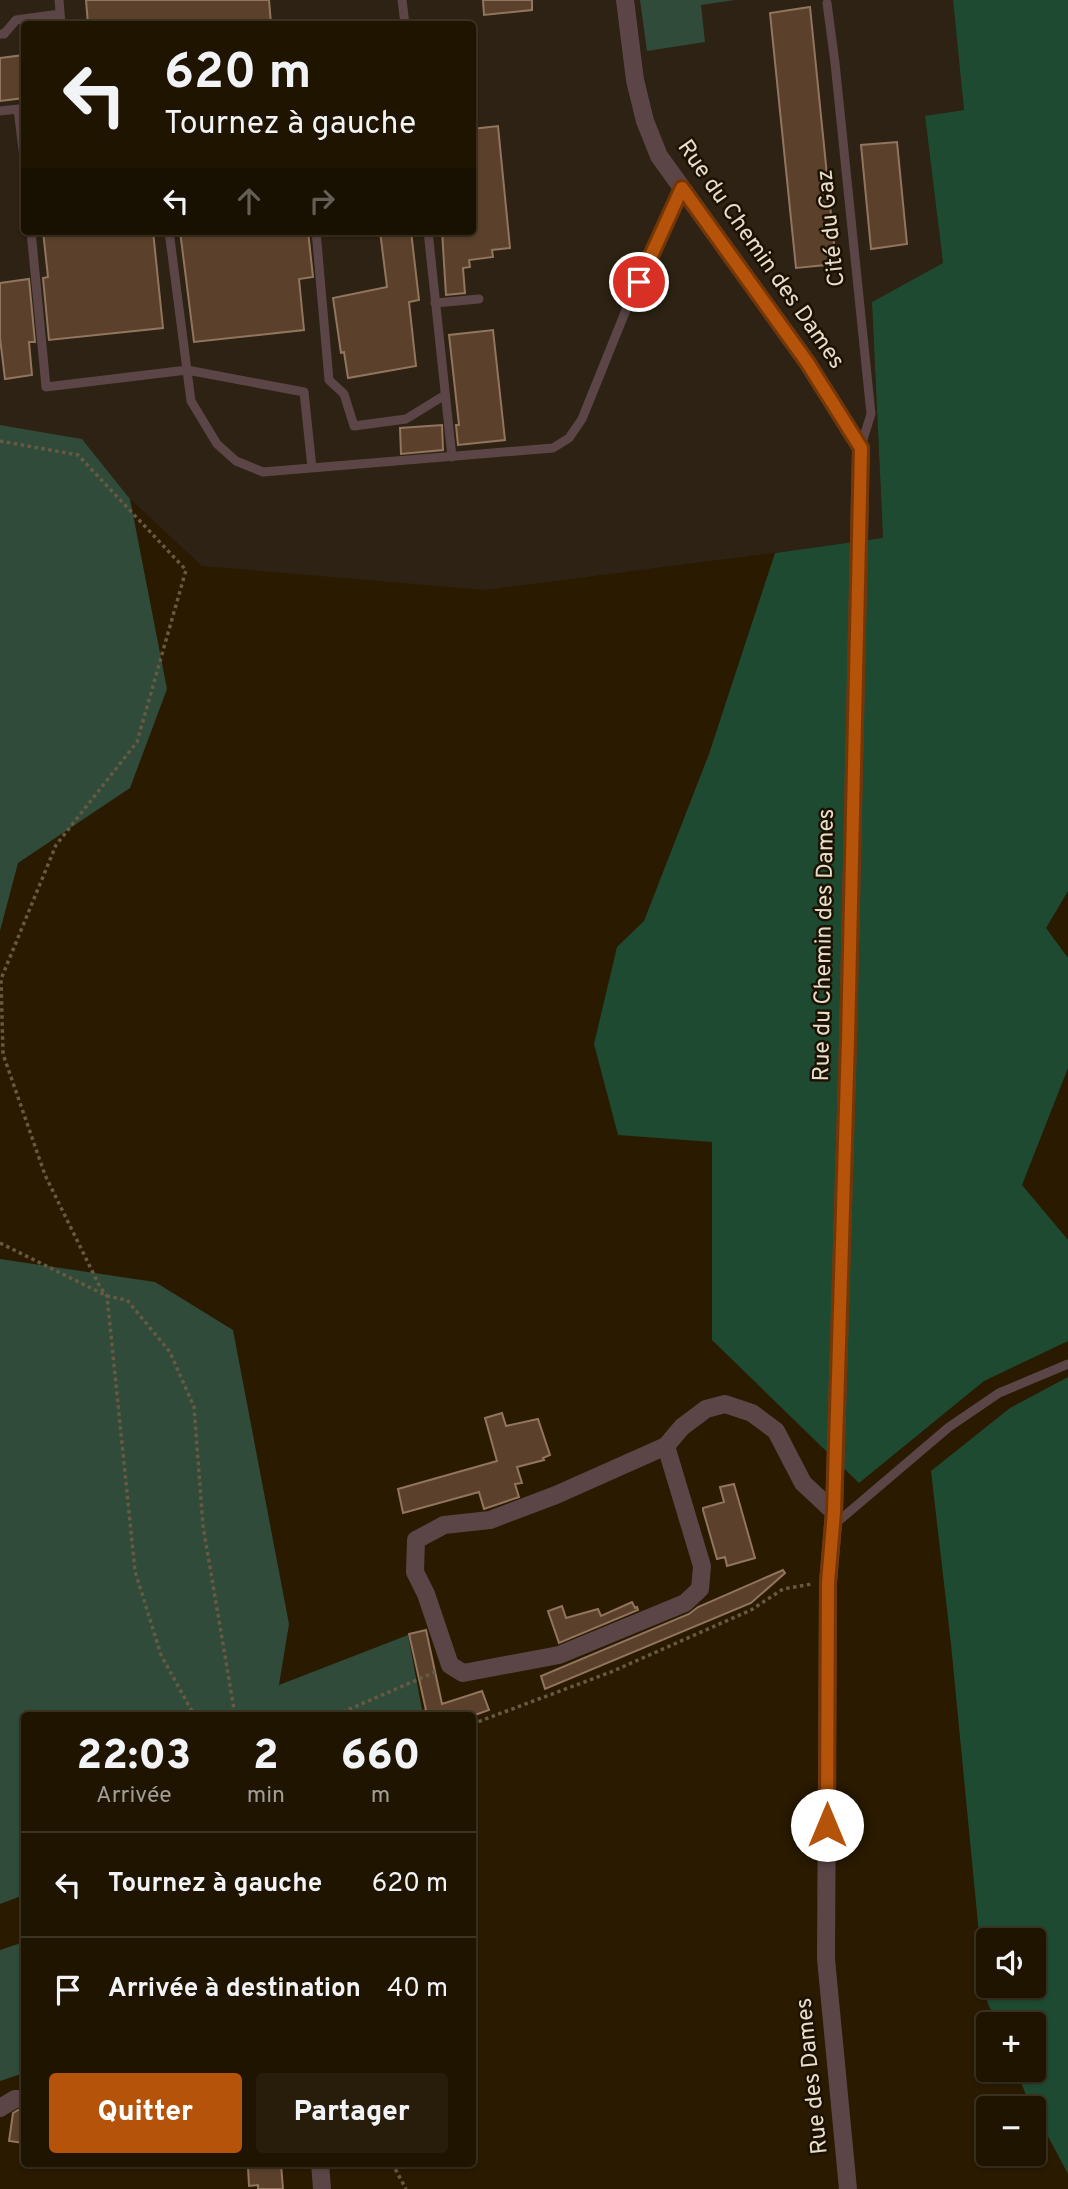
<!DOCTYPE html>
<html lang="fr">
<meta charset="utf-8">
<style>
:root{--surface:#1f1400;--page:#271d0a;--text:#f1f3f6;--muted:#a19e99;--line:#3c3322;--accent:#b45309}
body{margin:0;font-family:Overpass,sans-serif;background:var(--page);color:var(--text);height:100vh;display:flex;flex-direction:column;font-size:26px;white-space:nowrap}
*{box-sizing:border-box;margin:0}
p{font-size:23px;color:var(--muted)}
.icon{flex:none;width:38px;height:38px;fill:none;stroke:currentColor;stroke-width:2;stroke-linecap:round;stroke-linejoin:round}
.map{position:relative;flex:1;overflow:hidden}
.panel{position:absolute;left:21px;top:1712px;width:455px;height:455px;display:flex;flex-direction:column;background:var(--surface);border-radius:7px;box-shadow:0 2px 5px #0004,0 0 0 2px var(--line)}
.panel>*{flex:none}
.banner{position:absolute;left:21px;top:21px;width:455px;height:214px;border-radius:7px;box-shadow:0 2px 5px #0004,0 0 0 2px var(--line);background:#1f1400;color:var(--text);overflow:hidden}
.tools{position:absolute;left:976px;top:1928px;display:grid;gap:14px}
.tools a{display:grid;place-items:center;width:70px;height:70px;border-radius:7px;background:var(--surface);box-shadow:0 2px 5px #0004,0 0 0 2px var(--line);font-size:35px}
.pin{position:absolute;display:grid;place-items:center;width:60px;height:60px;color:#fff;margin:-30px;border:4px solid #fff;border-radius:50%;box-shadow:0 2px 7px #0007}
.me{position:absolute;width:77px;margin:-38px;rotate:0deg;stroke-linejoin:round;filter:drop-shadow(0 0 5px #0008)}
.turn{display:flex;align-items:center;gap:24px;height:147px;padding:0 28px;font-size:32px}
.turn .icon{width:91px;height:91px;stroke-width:2.5}
.turn b{display:block;font-size:49px;line-height:60px}
.lanes{display:flex;align-items:center;height:66px;padding:0 28px;background:#0003;justify-content:center;gap:35px;direction:ltr}
.lanes .off{opacity:.35}
.eta{display:flex;justify-content:space-evenly;align-items:center;height:119px;text-align:center}
.eta b{font-size:42px;font-weight:800;line-height:49px}
.cta{display:flex;gap:14px;margin-top:auto;padding:14px 28px}
.cta a{flex:1;height:80px;border-radius:7px;background:var(--accent);color:#fff;font-size:28px;font-weight:800;line-height:80px;text-align:center}
.cta a+a{background:var(--page);color:var(--text)}
ul{padding:0;list-style:none}
li{display:flex;align-items:center;gap:21px;height:105px;padding:0 28px;border-top:2px solid var(--line)}
li div{flex:1}
li b{display:block;font-size:26px}
li em{font-style:normal}
.map>svg:first-child{display:block}
.industrial{fill:#2d2213;fill-rule:evenodd}
.green{fill:#304b3a}
.forest{fill:#1f4a32;fill-rule:evenodd}
.building{fill:#5b412b;stroke:#92755e;stroke-width:2}
.lines{fill:none;stroke-linecap:round;stroke-linejoin:round}
.path{stroke:#675943;stroke-width:3.5;stroke-dasharray:3.5 3.5;stroke-linecap:butt}
.service{stroke:#5b4546;stroke-width:9}
.minor{stroke:#5b4546;stroke-width:18}
.route-casing{stroke:#753606;stroke-width:18}
.route{stroke:#b45309;stroke-width:12}
.labels{text-anchor:middle;dominant-baseline:central;stroke-width:5;stroke-linejoin:round;paint-order:stroke}
.street-label{font-size:23px;fill:#e7ddcd;stroke:#1d1200}
</style>
<div class="map">
<svg width="1068" height="2189" viewBox="0 0 1068 2189">
<rect width="100%" height="100%" fill="#291a00"/>
<!-- industrial -->
<path class="industrial" d="M 0,0 L 953,0 L 964,110 L 925,117 L 943,263 L 872,302 L 883,539 L 485,590 L 202,566 L 130,499 L 82,439 L 0,425 ZM 24,24 L 472,24 L 472,231 L 24,231 Z"/>
<!-- green -->
<path class="green" d="M 640,0 L 735,0 L 701,5 L 705,42 L 647,51 Z
M 0,425 L 82,439 L 130,499 L 167,689 L 130,788 L 18,863 L 0,931 Z
M 0,1259 L 155,1282 L 233,1330 L 289,1624 L 279,1685 L 408,1635 L 423,1715 L 24,1715 L 24,1895 L 0,1904 Z
M 24,1942 L 24,2073 L 0,2081 L 0,1950 Z"/>
<!-- forest -->
<path class="forest" d="M 953,0 L 1068,0 L 1068,891 L 1046,928 L 1068,958 L 1068,1068 L 1022,1185 L 1068,1240 L 1068,1341 L 984,1381 L 859,1483 L 712,1340 L 712,1142 L 618,1135 L 594,1044 L 617,947 L 644,921 L 709,754 L 775,553 L 883,538 L 872,302 L 943,263 L 925,116 L 964,110 Z
M 1068,1377 L 1068,2174 L 1026,2095 L 1016,2070 L 1034,2070 L 1034,2025 L 997,2025 L 985,1996 L 951,1644 L 931,1471 L 1010,1408 ZM 989,1941 L 1034,1941 L 1034,1986 L 989,1986 Z"/>
<!-- building -->
<path class="building" d="M 86,0 L 269,0 L 271,24 L 88,24 Z
M 483,0 L 532,0 L 532,10 L 484,15 Z
M 810,7 L 836,264 L 796,268 L 770,13 Z
M 24,55 L 24,98 L 0,101 L 0,58 Z
M 498,126 L 510,248 L 492,250 L 493,257 L 469,260 L 470,267 L 463,268 L 465,293 L 446,295 L 442,231 L 472,231 L 472,129 Z
M 897,142 L 907,244 L 871,249 L 861,145 Z
M 43,231 L 153,231 L 163,328 L 49,340 L 43,278 L 48,277 Z
M 180,231 L 308,231 L 313,277 L 299,279 L 304,330 L 194,342 Z
M 380,231 L 411,231 L 419,300 L 409,302 L 416,366 L 348,378 L 344,352 L 341,353 L 333,298 L 387,287 Z
M 29,279 L 35,342 L 29,342 L 32,375 L 5,379 L 0,338 L 0,283 Z
M 493,330 L 505,440 L 458,445 L 456,425 L 459,425 L 449,335 Z
M 442,425 L 443,450 L 401,454 L 400,428 Z
M 502,1413 L 506,1426 L 538,1419 L 550,1455 L 543,1458 L 544,1460 L 517,1467 L 522,1483 L 515,1484 L 519,1497 L 484,1509 L 479,1492 L 403,1513 L 398,1489 L 497,1461 L 485,1418 Z
M 734,1484 L 755,1558 L 727,1566 L 725,1557 L 717,1559 L 703,1510 L 703,1508 L 724,1502 L 720,1487 Z
M 783,1570 L 785,1573 L 751,1603 L 545,1689 L 541,1676 L 689,1614 L 698,1607 Z
M 632,1602 L 635,1608 L 637,1607 L 638,1610 L 559,1643 L 548,1611 L 562,1606 L 566,1618 L 598,1609 L 601,1616 Z
M 426,1630 L 442,1704 L 482,1691 L 489,1710 L 475,1715 L 418,1715 L 418,1713 L 426,1710 L 409,1634 Z
M 18,2110 L 24,2110 L 24,2143 L 9,2141 L 13,2113 Z
M 281,2164 L 283,2189 L 258,2189 L 258,2185 L 249,2186 L 248,2167 Z"/>
<g class="lines">
<!-- path -->
<path class="path" d="M 0,441 L 78,455 L 186,570 L 137,742 L 56,845 L 1,979 L 3,1054 L 45,1175 L 100,1287 L 107,1296 L 135,1571 L 161,1655 L 194,1715
M 0,1243 L 107,1296 L 127,1300 L 170,1352 L 194,1407 L 203,1526 L 235,1715
M 336,1715 L 435,1672
M 472,1724 L 611,1672 L 751,1610 L 783,1589 L 812,1584
M 392,2163 L 406,2189"/>
<!-- service -->
<path class="service" d="M 59,0 L 61,24
M 402,0 L 405,24
M 827,3 L 835,63 L 871,414 L 861,446
M 0,34 L 4,34 L 16,20 L 60,14
M 0,111 L 18,109 L 24,158
M 31,231 L 46,387 L 187,370 L 304,392 L 312,468
M 169,231 L 191,401 L 217,444 L 236,461 L 263,472 L 553,448 L 569,438 L 582,419 L 628,305 L 682,188
M 316,231 L 329,380 L 344,394 L 354,426 L 406,419 L 445,395
M 428,231 L 452,457
M 435,303 L 479,299
M 835,1524 L 949,1427 L 999,1393 L 1068,1364"/>
<!-- minor -->
<path class="minor" d="M 625,0 L 635,80 L 645,121 L 659,156 L 807,362 L 861,448 L 848,1040 L 834,1512 L 828,1583 L 826,1959 L 848,2189
M 666,1446 L 702,1566 L 700,1589 L 685,1603 L 559,1655 L 463,1673 L 450,1665 L 426,1594 L 415,1572 L 416,1540 L 444,1525 L 490,1520 L 556,1495 L 666,1446 L 682,1427 L 706,1409 L 725,1404 L 752,1413 L 776,1431 L 803,1483 L 834,1512
M 0,2108 L 15,2099 L 24,2099
M 320,2163 L 322,2189"/>
</g>
<g class="lines">
<!-- route casing -->
<g class="route-casing">
<path id="route" d="M 639,282 L 682,188 L 807,362 L 861,448 L 848,1040 L 834,1512 L 828,1583 L 827,1825"/>
</g>
<!-- route -->
<use href="#route" class="route"/>
</g>
<g class="labels">
<!-- street labels -->
<g class="street-label">
<text transform="translate(832 228) rotate(-96)">Cité du Gaz</text>
<text transform="translate(760 255) rotate(55)">Rue du Chemin des Dames</text>
<text transform="translate(825 945) rotate(-89)">Rue du Chemin des Dames</text>
<text transform="translate(813 2076) rotate(-96)">Rue des Dames</text>
</g>
</g>
</svg>
<div class="tools">
<a><svg class="icon" aria-label="sound" viewBox="0 0 24 24"><path d="M4 9h4l5-4v14l-5-4H4zM17 9q2 3 0 6"/></svg></a>
<a>+</a>
<a>−</a>
</div>
<div class="pin" style="left:639px;top:282px;background:#d93025"><svg class="icon" aria-label="arrive" viewBox="0 0 24 24"><path d="M6 21V4h12l-3 4 3 4H6"/></svg></div>
<svg class="me" style="left:827px;top:1825px" viewBox="-20 -20 40 40"><circle r="19" fill="#fff"/><path d="M0-13L10 11 0 6-10 11z" fill="#b45309"/></svg>
<div class="banner">
<div class="turn"><svg class="icon" aria-label="left" viewBox="0 0 24 24"><path d="M17 20v-9H6M10 6l-5 5 5 5"/></svg><div><b>620 m</b>Tournez à gauche</div></div>
<div class="lanes"><svg class="icon" aria-label="left" viewBox="0 0 24 24"><path d="M17 20v-9H6M10 6l-5 5 5 5"/></svg><svg class="icon off" aria-label="ahead" viewBox="0 0 24 24"><path d="M12 20V5M6 11l6-6 6 6"/></svg><svg class="icon off" aria-label="right" viewBox="0 0 24 24"><path d="M7 20v-9h11M14 6l5 5-5 5"/></svg></div>
</div>
<section class="panel">
<div class="eta">
<div><b>22:03</b><p>Arrivée</p></div>
<div><b>2</b><p>min</p></div>
<div><b>660</b><p>m</p></div>
</div>
<ul>
<li><svg class="icon" aria-label="left" viewBox="0 0 24 24"><path d="M17 20v-9H6M10 6l-5 5 5 5"/></svg><div><b>Tournez à gauche</b></div><em>620 m</em></li>
<li><svg class="icon" aria-label="arrive" viewBox="0 0 24 24"><path d="M6 21V4h12l-3 4 3 4H6"/></svg><div><b>Arrivée à destination</b></div><em>40 m</em></li>
</ul>
<div class="cta"><a>Quitter</a><a>Partager</a></div>
</section>
</div>
